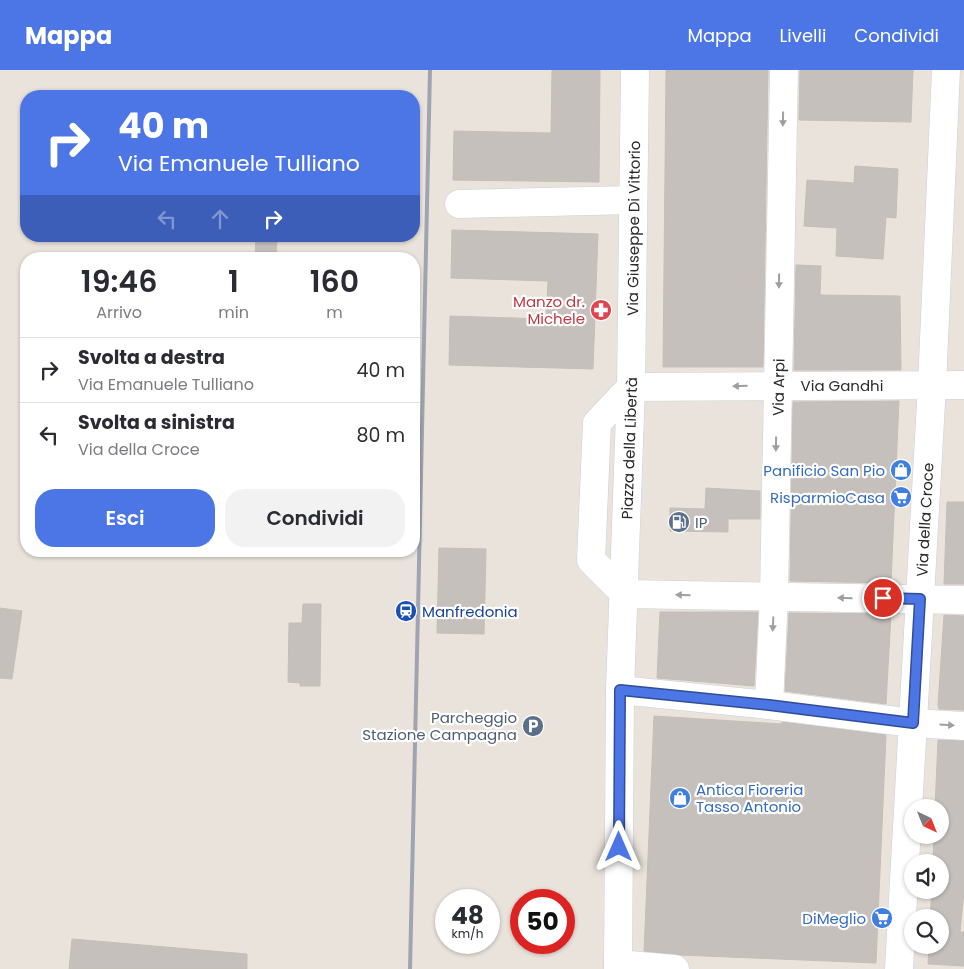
<!DOCTYPE html>
<html lang="it">
<meta charset="utf-8">
<style>
:root{--surface:#fff;--page:#f2f2f3;--text:#2b2b33;--muted:#7c7c81;--line:#e1e1e2;--accent:#4c76e6}
body{margin:0;font-family:Poppins,sans-serif;background:var(--page);color:var(--text);height:100vh;display:flex;flex-direction:column;font-size:19px;white-space:nowrap}
*{box-sizing:border-box;margin:0}
p{font-size:16px;color:var(--muted)}
.icon{flex:none;width:28px;height:28px;fill:none;stroke:currentColor;stroke-width:2;stroke-linecap:round;stroke-linejoin:round}
.map{position:relative;flex:1;overflow:hidden}
.drawer{position:absolute;left:20px;top:182px;width:400px;height:305px;display:flex;flex-direction:column;background:var(--surface);border-radius:20px;box-shadow:0 1px 4px #0004}
.drawer>*{flex:none}
.top-card{position:absolute;left:20px;top:20px;width:400px;height:152px;border-radius:20px;box-shadow:0 1px 4px #0004;background:#4c76e6;color:#fff;overflow:hidden}
.needle{width:32px;rotate:137deg}
.fabs{position:absolute;left:904px;top:729px;display:grid;gap:10px}
.fabs a{display:grid;place-items:center;width:45px;height:45px;border-radius:50%;background:var(--surface);box-shadow:0 1px 4px #0004;font-size:25px}
.speed{position:absolute;left:435px;top:819px;display:flex;gap:10px;font-size:25px;font-weight:700;text-align:center}
.speed>*{display:grid;place-content:center;width:65px;height:65px;border-radius:50%;background:var(--surface);box-shadow:0 1px 4px #0004;line-height:1}
.speed small{font-size:12px;font-weight:400}
.speed .limit{border:8px solid #d22;background:#fff;color:#111}
.pin{position:absolute;display:grid;place-items:center;width:42px;height:42px;color:#fff;margin:-21px;border:2px solid #fff;border-radius:50%;box-shadow:0 1px 5px #0007}
.me{position:absolute;width:55px;margin:-28px;rotate:0deg;stroke-linejoin:round;filter:drop-shadow(0 0 4px #0008)}
.turn{display:flex;align-items:center;gap:18px;height:105px;padding:0 15px;font-size:22px}
.turn .icon{width:65px;height:65px;stroke-width:2.5}
.turn b{display:block;font-size:35px;line-height:42px}
.lanes{display:flex;align-items:center;height:48px;padding:0 15px;background:#0003;justify-content:center;gap:25px;direction:ltr}
.lanes .off{opacity:.35}
.eta{display:flex;justify-content:space-evenly;align-items:center;height:85px;text-align:center}
.eta b{font-size:30px;font-weight:600;line-height:35px}
.cta{display:flex;gap:10px;margin-top:auto;padding:10px 15px}
.cta a{flex:1;height:58px;border-radius:20px;background:var(--accent);color:#fff;font-size:20px;font-weight:600;line-height:58px;text-align:center}
.cta a+a{background:var(--page);color:var(--text)}
ul{padding:0;list-style:none}
li{display:flex;align-items:center;gap:15px;height:65px;padding:0 15px;border-top:1px solid var(--line)}
li div{flex:1}
li b{display:block;font-size:19px}
li em{font-style:normal}
header{display:flex;align-items:center;gap:30px;box-sizing:border-box;height:70px;padding:0 25px;background:var(--accent);color:#fff}
header strong{font-size:24px}
nav{display:flex;gap:28px;margin-inline-start:auto;font-size:18px}
.map>svg:first-child{display:block}
.building{fill:#c5c0bc;stroke:#c5beb6}
.lines{fill:none;stroke-linecap:round;stroke-linejoin:round}
.street-casing{stroke:#cbcfd9;stroke-width:29}
.secondary-casing{stroke:#cbcfd9;stroke-width:29}
.street{stroke:#fff;stroke-width:28}
.secondary{stroke:#fff;stroke-width:28}
.rail{stroke:#a0a4b1;stroke-width:4}
.oneway{fill:#9f9f9f}
.route-casing{stroke:#314d96;stroke-width:12}
.route{stroke:#4c76e6;stroke-width:9}
.labels{text-anchor:middle;dominant-baseline:central;stroke-width:4.5;stroke-linejoin:round;paint-order:stroke}
.street-label{font-size:15px;fill:#292929;stroke:#fff}
.health-label{font-size:15px;fill:#be3a42;stroke:#fff;text-anchor:end}
.shop-label{font-size:15px;fill:#366cbe;stroke:#fff;text-anchor:end}
.service-label{font-size:15px;fill:#4e5e75;stroke:#fff;text-anchor:start}
.transit-label{font-size:15px;fill:#164399;stroke:#fff;text-anchor:start}
</style>
<header>
<strong>Mappa</strong>
<nav><a>Mappa</a><a>Livelli</a><a>Condividi</a></nav>
</header>
<div class="map">
<svg width="964" height="899" viewBox="0 0 964 899">
<rect width="100%" height="100%" fill="#eae3dc"/>
<!-- building -->
<path class="building" d="M 552,0 L 600,0 L 599,112 L 453,110 L 454,61 L 551,63 Z
M 666,0 L 768,0 L 763,297 L 663,297 Z
M 800,0 L 913,0 L 911,52 L 799,50 Z
M 855,96 L 898,99 L 896,148 L 886,147 L 883,189 L 836,186 L 837,158 L 804,156 L 807,110 L 854,113 Z
M 452,160 L 598,164 L 593,299 L 449,295 L 450,246 L 546,249 L 548,211 L 451,208 Z
M 256,166 L 277,166 L 276,189 L 255,189 Z
M 796,195 L 821,196 L 820,225 L 900,226 L 901,300 L 794,300 Z
M 899,331 L 891,513 L 790,511 L 793,332 Z
M 706,418 L 760,421 L 760,449 L 728,449 L 728,462 L 670,461 L 670,438 L 705,439 Z
M 947,432 L 964,432 L 964,514 L 944,514 Z
M 439,478 L 486,479 L 484,564 L 437,563 Z
M 303,534 L 321,534 L 320,616 L 300,616 L 300,613 L 288,612 L 289,553 L 302,553 Z
M 0,538 L 22,541 L 12,609 L 0,608 Z
M 660,542 L 758,542 L 754,616 L 657,608 Z
M 789,543 L 891,544 L 886,634 L 785,621 Z
M 944,545 L 964,546 L 964,640 L 939,639 L 938,635 Z
M 654,646 L 782,654 L 782,652 L 886,665 L 876,893 L 680,885 L 644,881 Z
M 938,670 L 964,671 L 964,821 L 960,862 L 964,862 L 964,896 L 928,894 L 929,875 L 940,875 L 940,848 L 930,848 L 932,820 L 940,820 L 940,792 L 933,792 L 934,765 L 940,765 L 940,738 L 935,738 Z
M 72,869 L 247,884 L 247,899 L 69,899 Z"/>
<g class="lines">
<!-- street casing -->
<g class="street-casing">
<g id="street">
<path d="M 459,134 L 633,130"/>
<path d="M 964,315 L 631,317 L 597,353 L 591,490 L 625,524 L 964,530"/>
<path d="M 620,620 L 769,635 L 913,653 L 964,656"/>
<path id="s1" d="M 769,635 L 774,526 L 784,0"/>
<path d="M 618,894 L 675,899"/>
<path id="s2" d="M 899,899 L 932,315 L 946,0"/>
</g>
</g>
<!-- secondary casing -->
<g class="secondary-casing">
<g id="secondary">
<path id="s3" d="M 618,899 L 620,620 L 631,317 L 635,0"/>
</g>
</g>
<!-- street -->
<use href="#street" class="street"/>
<!-- secondary -->
<use href="#secondary" class="secondary"/>
<!-- rail -->
<path class="rail" d="M 410,899 L 430,0"/>
</g>
<!-- one-way arrows -->
<defs><path id="oneway-solid" d="M-6-.8H1V-3.2L6.5 0L1 3.2V.8H-6Z" transform="scale(1.25)"/></defs>
<g class="oneway">
<use href="#oneway-solid" transform="translate(783 49) rotate(91)"/>
<use href="#oneway-solid" transform="translate(779 211) rotate(91)"/>
<use href="#oneway-solid" transform="translate(740 316) rotate(179)"/>
<use href="#oneway-solid" transform="translate(776 374) rotate(91)"/>
<use href="#oneway-solid" transform="translate(683 525) rotate(-179)"/>
<use href="#oneway-solid" transform="translate(845 528) rotate(-179)"/>
<use href="#oneway-solid" transform="translate(773 554) rotate(93)"/>
<use href="#oneway-solid" transform="translate(947 655) rotate(3)"/>
</g>
<g class="lines">
<!-- route casing -->
<g class="route-casing">
<path id="route" d="M 619,777 L 620,620 L 769,635 L 913,653 L 920,529 L 883,528"/>
</g>
<!-- route -->
<use href="#route" class="route"/>
</g>
<!-- icons -->
<defs>
<g id="pharmacy-disc" transform="scale(1.125)"><circle r="9.5" fill="#e0444e" stroke="#fff"/><path d="M-2-6h4v4h4v4h-4v4h-4v-4h-4v-4h4Z" fill="#fff"/></g>
<g id="shop-disc" transform="scale(1.125)"><circle r="9.5" fill="#3f7fe0" stroke="#fff"/><path d="M-5-2.5h2.3a2.7 3.5 0 0 1 5.4 0H5L5.5 6h-11ZM-1.5-2.5h3a1.5 2.3 0 0 0-3 0Z" fill="#fff"/></g>
<g id="supermarket-disc" transform="scale(1.125)"><circle r="9.5" fill="#3f7fe0" stroke="#fff"/><path d="M-6-5.5h2.5l.6 2H6L4.5 2H-2.5L-4.4-4H-6ZM-1.5 3.2a1.3 1.3 0 1 0 .1 0ZM3 3.2a1.3 1.3 0 1 0 .1 0Z" fill="#fff"/></g>
<g id="fuel-disc" transform="scale(1.125)"><circle r="9.5" fill="#5c6f8a" stroke="#fff"/><path d="M-5.5-6h7V0h2V4h1.3V-2.5L3-4.5l.8-.8L6-3V5H2.5V1h-1V6h-7ZM-4.2-4.7v3.2H.2V-4.7Z" fill="#fff"/></g>
<g id="station-disc" transform="scale(1.125)"><circle r="9.5" fill="#1a4fb4" stroke="#fff"/><path d="M-3-6H3Q5-6 5-4V2Q5 4 3 4L4.5 6H3L1.5 4h-3L-3 6H-4.5L-3 4Q-5 4-5 2V-4Q-5-6-3-6ZM-3.5-4v3h7v-3ZM-3.5 1v1.5H-2V1ZM2 1v1.5H3.5V1Z" fill="#fff"/></g>
<g id="parking-disc" transform="scale(1.125)"><circle r="9.5" fill="#5c6f8a" stroke="#fff"/><path d="M-3.5-5.5H1a3.5 3.5 0 0 1 0 7H-1V5.5H-3.5ZM-1-3.4V-.6H.8a1.4 1.4 0 0 0 0-2.8Z" fill="#fff"/></g>
</defs>
<g fill-rule="evenodd">
<use href="#pharmacy-disc" x="601" y="240"/>
<use href="#shop-disc" x="901" y="400"/>
<use href="#supermarket-disc" x="901" y="427"/>
<use href="#fuel-disc" x="679" y="452"/>
<use href="#station-disc" x="406" y="541"/>
<use href="#parking-disc" x="533" y="656"/>
<use href="#shop-disc" x="680" y="728"/>
<use href="#supermarket-disc" x="882" y="848"/>
</g>
<g class="labels">
<!-- street labels -->
<g class="street-label">
<text stroke="none"><textPath href="#s3" startOffset="741">Via Giuseppe Di Vittorio</textPath></text>
<text x="842" y="315">Via Gandhi</text>
<text stroke="none"><textPath href="#s1" startOffset="318">Via Arpi</textPath></text>
<text stroke="none"><textPath href="#s3" startOffset="521">Piazza della Libertà</textPath></text>
<text stroke="none"><textPath href="#s2" startOffset="450">Via della Croce</textPath></text>
</g>
<!-- health labels -->
<g class="health-label">
<text x="585" y="231">Manzo dr.<tspan x="585" dy="17">Michele</tspan></text>
</g>
<!-- shop labels -->
<g class="shop-label">
<text x="885" y="400">Panificio San Pio</text>
<text x="885" y="427">RisparmioCasa</text>
<text x="696" y="719" text-anchor="start">Antica Fioreria<tspan x="696" dy="17">Tasso Antonio</tspan></text>
<text x="866" y="848">DiMeglio</text>
</g>
<!-- service labels -->
<g class="service-label">
<text x="695" y="452">IP</text>
<text x="517" y="647" text-anchor="end">Parcheggio<tspan x="517" dy="17">Stazione Campagna</tspan></text>
</g>
<!-- transit labels -->
<g class="transit-label">
<text x="422" y="541">Manfredonia</text>
</g>
</g>
</svg>
<div class="fabs">
<a><svg class="needle" viewBox="-14 -14 28 28"><path d="M0-13l5 13h-10z" fill="#e53935"/><path d="M0 13l5-13h-10z" fill="#7c7c81"/></svg></a>
<a><svg class="icon" aria-label="sound" viewBox="0 0 24 24"><path d="M4 9h4l5-4v14l-5-4H4zM17 9q2 3 0 6"/></svg></a>
<a><svg class="icon" aria-label="search" viewBox="0 0 24 24"><circle cx="10" cy="10" r="6"/><path d="M15 15l6 6"/></svg></a>
</div>
<div class="speed"><div>48<small>km/h</small></div><div class="limit">50</div></div>
<div class="pin" style="left:883px;top:528px;background:#d93025"><svg class="icon" aria-label="arrive" viewBox="0 0 24 24"><path d="M6 21V4h12l-3 4 3 4H6"/></svg></div>
<svg class="me" style="left:619px;top:777px" viewBox="-20 -20 40 40"><path d="M0-17L14 15 0 8-14 15z" fill="#4c76e6" stroke="#fff" stroke-width="4"/></svg>
<div class="top-card">
<div class="turn"><svg class="icon" aria-label="right" viewBox="0 0 24 24"><path d="M7 20v-9h11M14 6l5 5-5 5"/></svg><div><b>40 m</b>Via Emanuele Tulliano</div></div>
<div class="lanes"><svg class="icon off" aria-label="left" viewBox="0 0 24 24"><path d="M17 20v-9H6M10 6l-5 5 5 5"/></svg><svg class="icon off" aria-label="ahead" viewBox="0 0 24 24"><path d="M12 20V5M6 11l6-6 6 6"/></svg><svg class="icon" aria-label="right" viewBox="0 0 24 24"><path d="M7 20v-9h11M14 6l5 5-5 5"/></svg></div>
</div>
<section class="drawer">
<div class="eta">
<div><b>19:46</b><p>Arrivo</p></div>
<div><b>1</b><p>min</p></div>
<div><b>160</b><p>m</p></div>
</div>
<ul>
<li><svg class="icon" aria-label="right" viewBox="0 0 24 24"><path d="M7 20v-9h11M14 6l5 5-5 5"/></svg><div><b>Svolta a destra</b><p>Via Emanuele Tulliano</p></div><em>40 m</em></li>
<li><svg class="icon" aria-label="left" viewBox="0 0 24 24"><path d="M17 20v-9H6M10 6l-5 5 5 5"/></svg><div><b>Svolta a sinistra</b><p>Via della Croce</p></div><em>80 m</em></li>
</ul>
<div class="cta"><a>Esci</a><a>Condividi</a></div>
</section>
</div>
